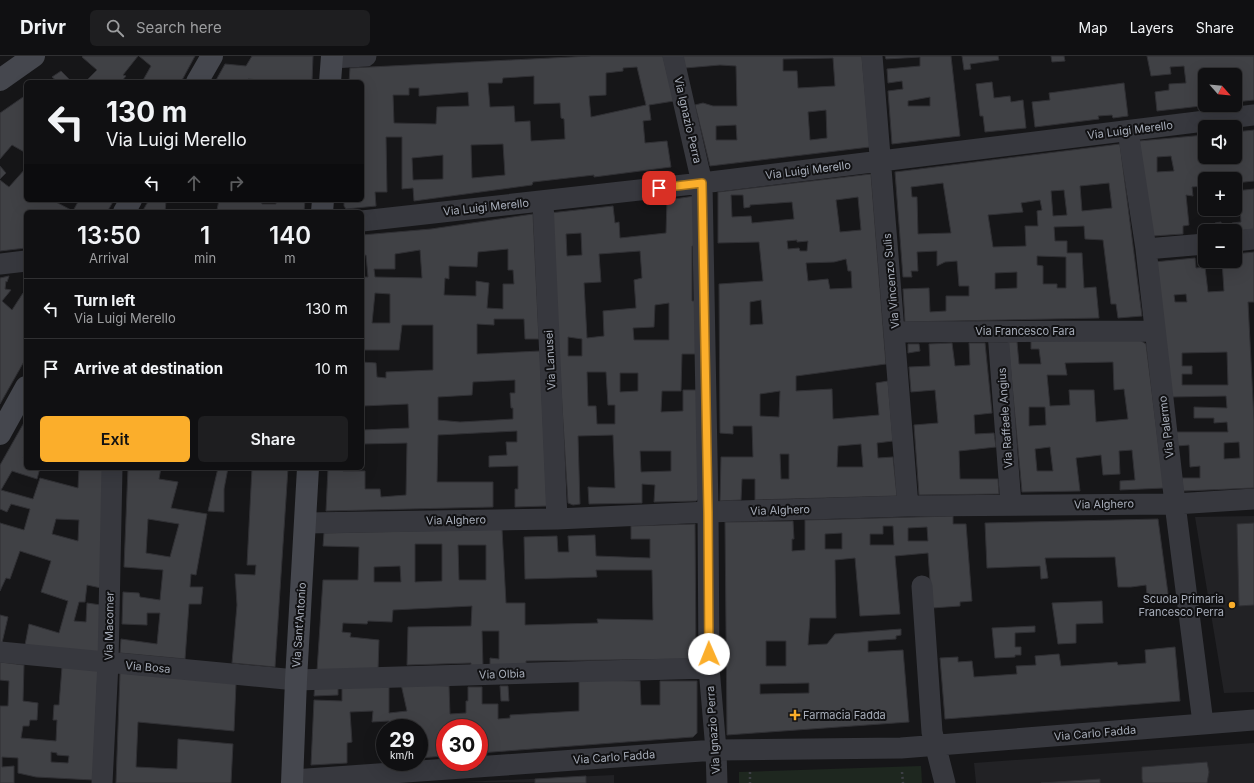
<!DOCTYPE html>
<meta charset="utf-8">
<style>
:root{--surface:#101012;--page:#1e1e20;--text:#f1f3f6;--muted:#9c9d9f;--line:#303032;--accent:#fbae2b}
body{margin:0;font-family:Inter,sans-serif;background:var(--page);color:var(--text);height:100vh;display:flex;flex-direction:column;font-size:15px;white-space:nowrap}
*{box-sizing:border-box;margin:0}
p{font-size:13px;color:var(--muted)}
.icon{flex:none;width:22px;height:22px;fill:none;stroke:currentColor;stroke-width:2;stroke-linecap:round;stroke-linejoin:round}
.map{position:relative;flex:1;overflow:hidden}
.panel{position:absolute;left:24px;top:154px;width:340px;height:260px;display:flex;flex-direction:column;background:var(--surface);border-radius:6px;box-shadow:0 4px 16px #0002,0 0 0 1px var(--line)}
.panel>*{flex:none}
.top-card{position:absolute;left:24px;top:24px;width:340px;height:122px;border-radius:6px;box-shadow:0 4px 16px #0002,0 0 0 1px var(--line);background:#101012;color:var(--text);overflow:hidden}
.needle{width:26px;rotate:117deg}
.fabs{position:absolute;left:1198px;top:12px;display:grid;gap:8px}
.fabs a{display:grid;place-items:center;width:44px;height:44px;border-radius:6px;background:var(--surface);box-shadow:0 4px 16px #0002,0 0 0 1px var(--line);font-size:20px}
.speed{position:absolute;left:376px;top:663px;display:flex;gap:8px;font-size:20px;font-weight:700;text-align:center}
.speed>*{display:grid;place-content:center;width:52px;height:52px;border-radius:50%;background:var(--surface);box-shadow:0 4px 16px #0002,0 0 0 1px var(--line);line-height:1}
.speed small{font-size:10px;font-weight:400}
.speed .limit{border:6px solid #d22;background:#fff;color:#111}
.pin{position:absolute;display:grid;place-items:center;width:34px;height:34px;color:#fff;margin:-17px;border-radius:8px;box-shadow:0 2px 6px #0006}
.me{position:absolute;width:44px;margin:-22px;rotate:359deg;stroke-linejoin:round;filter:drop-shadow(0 0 3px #0008)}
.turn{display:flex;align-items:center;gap:14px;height:84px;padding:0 16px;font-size:18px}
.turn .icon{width:52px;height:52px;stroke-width:2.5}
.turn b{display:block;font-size:28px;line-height:34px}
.lanes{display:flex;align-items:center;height:38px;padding:0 16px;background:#0003;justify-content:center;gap:20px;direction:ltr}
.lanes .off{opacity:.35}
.eta{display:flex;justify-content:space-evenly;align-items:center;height:68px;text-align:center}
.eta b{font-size:24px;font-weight:600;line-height:28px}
.cta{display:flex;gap:8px;margin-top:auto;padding:8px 16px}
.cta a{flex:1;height:46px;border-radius:6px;background:var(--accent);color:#111;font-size:16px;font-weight:600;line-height:46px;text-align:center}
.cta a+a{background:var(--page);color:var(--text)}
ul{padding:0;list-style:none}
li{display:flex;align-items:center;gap:12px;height:60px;padding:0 16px;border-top:1px solid var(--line)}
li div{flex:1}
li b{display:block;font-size:15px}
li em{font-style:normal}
header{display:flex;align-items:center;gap:24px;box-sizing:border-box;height:56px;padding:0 20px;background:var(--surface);border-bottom:1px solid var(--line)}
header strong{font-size:19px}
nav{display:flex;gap:22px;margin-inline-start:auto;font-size:14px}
.search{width:280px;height:36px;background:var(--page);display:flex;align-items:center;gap:10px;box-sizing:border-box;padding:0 14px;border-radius:6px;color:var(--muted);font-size:15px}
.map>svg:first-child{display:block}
.built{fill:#222225}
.green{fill:#1e271f}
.building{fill:#404145;stroke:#303034;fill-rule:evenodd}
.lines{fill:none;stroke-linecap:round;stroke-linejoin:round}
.path{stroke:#3d3f45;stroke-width:2.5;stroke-dasharray:2 3;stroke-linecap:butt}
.street{stroke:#37383e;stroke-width:21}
.secondary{stroke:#45474e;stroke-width:22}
.route-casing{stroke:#a3711c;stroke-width:10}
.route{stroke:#fbae2b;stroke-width:7}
.poi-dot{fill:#fbae2b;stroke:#111113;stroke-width:1.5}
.labels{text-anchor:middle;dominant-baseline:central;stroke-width:4;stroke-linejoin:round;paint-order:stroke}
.street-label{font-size:11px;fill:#a7adb9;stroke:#111113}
.poi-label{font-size:11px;fill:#a7adb9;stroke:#111113;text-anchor:end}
</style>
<header>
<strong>Drivr</strong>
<div class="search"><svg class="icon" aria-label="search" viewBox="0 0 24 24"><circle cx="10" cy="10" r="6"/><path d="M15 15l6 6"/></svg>Search here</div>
<nav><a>Map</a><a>Layers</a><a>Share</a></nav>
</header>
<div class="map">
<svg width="1254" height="727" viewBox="0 0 1254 727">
<rect width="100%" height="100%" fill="#161618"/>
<!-- built -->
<path class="built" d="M 1254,460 L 1254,636 L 1224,637 L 1195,461 Z
M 1254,687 L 1254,727 L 976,727 L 974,707 Z
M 614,719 L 614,727 L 463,726 Z"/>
<!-- green -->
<path class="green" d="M 921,710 L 922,727 L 739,727 L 739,716 Z"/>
<!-- building -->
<path class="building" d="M 83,0 L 138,0 L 123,19 L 126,20 L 121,26 L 85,26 L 97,14 L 82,1 Z
M 139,0 L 195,0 L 181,26 L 142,26 L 151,10 Z
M 252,0 L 313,0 L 312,26 L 282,26 L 248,23 L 246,26 L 215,26 L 225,8 L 246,10 Z
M 591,0 L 663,0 L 674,45 L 649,49 L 651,64 L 643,65 L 645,87 L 667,85 L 671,111 L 594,121 L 594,119 L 533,126 L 532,129 L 414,145 L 413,132 L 402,133 L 402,81 L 386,81 L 387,136 L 375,136 L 376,150 L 346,153 L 344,150 L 344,144 L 362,144 L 362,26 L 349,26 L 350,12 ZM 637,11 L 646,49 L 591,61 L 589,40 L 606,39 L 606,17 L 623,15 L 623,12 ZM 534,20 L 534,48 L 560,47 L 561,62 L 564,63 L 565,83 L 531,85 L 530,65 L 515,66 L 514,50 L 490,51 L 488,27 L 502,27 L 503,22 ZM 409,32 L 419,32 L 419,40 L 468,36 L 469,50 L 437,51 L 436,68 L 394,67 L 393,39 L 409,39 ZM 503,88 L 505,119 L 472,122 L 471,89 ZM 443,99 L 443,123 L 413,124 L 412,102 Z
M 683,0 L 862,0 L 870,91 L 710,110 L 695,49 L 703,47 L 713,50 L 737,50 L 736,10 L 720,9 L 685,12 ZM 833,2 L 835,30 L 798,32 L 797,15 L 783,15 L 783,3 ZM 826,54 L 827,82 L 810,84 L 808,56 ZM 736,69 L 737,84 L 716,84 L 716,70 Z
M 885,0 L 951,0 L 960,80 L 892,88 L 888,35 L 903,33 L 902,25 L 888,27 L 887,13 L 920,10 L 920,1 L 886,3 ZM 930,41 L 930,50 L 908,50 L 908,45 Z
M 962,0 L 998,0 L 999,4 L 970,8 L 971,13 L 964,14 Z
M 1051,0 L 1064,0 L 1065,5 L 1052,6 Z
M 1147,0 L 1254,0 L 1254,44 L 1235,46 L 1235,19 L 1205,19 L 1205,49 L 1210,49 L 1157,55 L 1155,36 L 1169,34 L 1169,28 L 1186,27 L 1184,10 L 1170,11 L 1171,18 L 1151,20 Z
M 61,15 L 72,26 L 58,26 L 52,21 Z
M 992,26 L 994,42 L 1010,40 L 1011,46 L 1023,44 L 1026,72 L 985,76 L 983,60 L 980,60 L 976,28 Z
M 1124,27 L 1128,60 L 1113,62 L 1112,59 L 1098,60 L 1099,63 L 1035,71 L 1032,46 L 1050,44 L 1049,37 Z
M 26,39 L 26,97 L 12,89 L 0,103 L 0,57 Z
M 1254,74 L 1254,125 L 1235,127 L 1235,123 L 1205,123 L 1205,130 L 1192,131 L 1193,140 L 1186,139 L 1189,169 L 1183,170 L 1183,178 L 1153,180 L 1139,85 L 1205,79 L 1205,101 L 1235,101 L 1235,76 ZM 1171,100 L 1174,115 L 1157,116 L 1157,101 Z
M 1120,88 L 1142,260 L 1118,262 L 1116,248 L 1111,248 L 1103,184 L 1085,183 L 1084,170 L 1054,171 L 1055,185 L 1067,185 L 1067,197 L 1082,197 L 1084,232 L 1096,231 L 1099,262 L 905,266 L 903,233 L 929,232 L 930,256 L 946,255 L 946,240 L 969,240 L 969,230 L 959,230 L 957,205 L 945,206 L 937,210 L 937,195 L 917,196 L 918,215 L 911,215 L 912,221 L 903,221 L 895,116 ZM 943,127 L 951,177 L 918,178 L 917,141 L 912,141 L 911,131 ZM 1109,127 L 1112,152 L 1082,155 L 1080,130 ZM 1064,134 L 1067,159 L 1053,160 L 1051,135 ZM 1040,144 L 1042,154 L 1037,155 L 1038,170 L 1025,170 L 1026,190 L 993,191 L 988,159 L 1023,156 L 1021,147 ZM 1037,200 L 1066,201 L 1066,232 L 1057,232 L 1057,228 L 1043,228 L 1043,210 L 1037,209 ZM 1017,216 L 1017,232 L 995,233 L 995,217 Z
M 0,110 L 6,117 L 0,123 Z
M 26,112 L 26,144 L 52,144 L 73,155 L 79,144 L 114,144 L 107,156 L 26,156 L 26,192 L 0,195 L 0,124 L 9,131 Z
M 871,118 L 886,308 L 796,320 L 796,335 L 832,333 L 833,363 L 879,359 L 876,327 L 888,325 L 893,385 L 877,387 L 878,402 L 893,401 L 897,440 L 755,444 L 755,423 L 742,423 L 741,444 L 720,445 L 721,401 L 753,401 L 752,370 L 733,370 L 733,378 L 720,377 L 719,228 L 763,225 L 759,186 L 718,187 L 718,136 ZM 731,139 L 743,139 L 744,152 L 750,151 L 750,149 L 792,146 L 794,163 L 752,167 L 751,160 L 732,161 ZM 858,141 L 861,174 L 840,176 L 836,144 ZM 797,184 L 797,186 L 808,185 L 807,195 L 800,195 L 799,192 L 788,193 L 787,185 ZM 846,203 L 848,215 L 851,215 L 852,232 L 830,233 L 828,223 L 808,225 L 806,207 L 834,206 ZM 761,244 L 763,268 L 750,269 L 750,246 ZM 780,335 L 779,361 L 760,360 L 760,338 ZM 861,388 L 863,411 L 837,411 L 838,390 ZM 780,398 L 789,398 L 789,423 L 781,423 Z
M 1254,133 L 1254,174 L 1232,175 L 1232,167 L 1241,166 L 1240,149 L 1235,149 L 1235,135 Z
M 695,140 L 696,190 L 692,190 L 692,245 L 696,245 L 696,298 L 682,298 L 681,335 L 662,335 L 661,356 L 683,355 L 683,334 L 697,334 L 699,442 L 696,445 L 654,446 L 655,429 L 642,428 L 642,447 L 589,448 L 588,431 L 615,432 L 613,379 L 578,380 L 580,448 L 573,449 L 568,447 L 550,157 L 613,150 L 615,167 L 619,166 L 620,182 L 666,177 L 667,144 ZM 581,177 L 582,199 L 567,200 L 566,178 ZM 640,195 L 642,222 L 634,224 L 636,252 L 603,255 L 604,280 L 587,282 L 584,227 L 601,226 L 599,198 ZM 669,247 L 669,284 L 634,284 L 633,272 L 654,271 L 655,249 ZM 568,281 L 582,283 L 582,300 L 568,300 ZM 587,316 L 606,316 L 608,349 L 615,349 L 615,368 L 597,368 L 596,350 L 588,350 ZM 620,317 L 638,317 L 638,335 L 620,336 ZM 640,395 L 671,395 L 671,415 L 641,416 Z
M 149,144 L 166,145 L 165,156 L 142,156 Z
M 219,144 L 261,144 L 262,148 L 276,148 L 276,144 L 305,144 L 304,156 L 202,156 L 217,154 Z
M 533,158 L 539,283 L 525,283 L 524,263 L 494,263 L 494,269 L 477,268 L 477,298 L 540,295 L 547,450 L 515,451 L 515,433 L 518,433 L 518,410 L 489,411 L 489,400 L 507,399 L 506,386 L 517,386 L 517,375 L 438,379 L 437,426 L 493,426 L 493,451 L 326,455 L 328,412 L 343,412 L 343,415 L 365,415 L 365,433 L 380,433 L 381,441 L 406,439 L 407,387 L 362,388 L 362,374 L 409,372 L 408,348 L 362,350 L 362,306 L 376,307 L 377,321 L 386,322 L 386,316 L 433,314 L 433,269 L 402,269 L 399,294 L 362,294 L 362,221 L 368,221 L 366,199 L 362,200 L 362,179 L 431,173 ZM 508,193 L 508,214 L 513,214 L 514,228 L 503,228 L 503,253 L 487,252 L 489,227 L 476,225 L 476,240 L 444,239 L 445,222 L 449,223 L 449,210 L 477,211 L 478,196 ZM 420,194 L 422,222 L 375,221 L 374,213 L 395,213 L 395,198 ZM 375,237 L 390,238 L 390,267 L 372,267 ZM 515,324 L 515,337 L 510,337 L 511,352 L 513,352 L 513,363 L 460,366 L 438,364 L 438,341 L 472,339 L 473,326 Z
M 1221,166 L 1222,175 L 1215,175 L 1215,167 Z
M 1254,196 L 1254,246 L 1248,246 L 1254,364 L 1254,432 L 1183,435 L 1182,422 L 1200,422 L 1200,410 L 1190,411 L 1189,389 L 1177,390 L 1175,376 L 1228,376 L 1227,366 L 1214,367 L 1214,362 L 1194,362 L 1194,351 L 1227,352 L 1226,340 L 1171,341 L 1154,206 L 1195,202 L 1196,212 L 1205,211 L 1208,236 L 1224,235 L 1222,205 L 1235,205 L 1235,198 ZM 1186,238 L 1187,246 L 1175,246 L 1174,239 ZM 1227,296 L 1228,329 L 1182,329 L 1182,318 L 1192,318 L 1192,310 L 1182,310 L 1182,297 ZM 1239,386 L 1240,402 L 1224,403 L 1224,387 Z
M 9,220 L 7,226 L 6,225 L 5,233 L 11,234 L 2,245 L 12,254 L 23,237 L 26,238 L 26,302 L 0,348 L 0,222 Z
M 1138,283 L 1146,288 L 1164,432 L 1120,434 L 1120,425 L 1135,424 L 1132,394 L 1119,395 L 1120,418 L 1103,419 L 1101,399 L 1076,402 L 1080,435 L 1022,436 L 1008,286 L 1017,286 L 1019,308 L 1041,308 L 1039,293 L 1031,293 L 1031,285 ZM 1113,306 L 1114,334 L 1124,333 L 1128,363 L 1096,366 L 1094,334 L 1069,334 L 1070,349 L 1050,350 L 1047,319 L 1067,319 L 1065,307 ZM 1029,351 L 1045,351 L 1046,369 L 1029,370 ZM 1050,391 L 1053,415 L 1037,415 L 1035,393 Z
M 952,287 L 955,310 L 970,309 L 969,287 L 985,287 L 992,357 L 974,359 L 975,378 L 994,377 L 996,391 L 959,395 L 960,423 L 998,423 L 999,438 L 919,439 L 914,369 L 938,367 L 935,334 L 911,336 L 909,311 L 930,310 L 929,288 Z
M 908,288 L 919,288 L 920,295 L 908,297 Z
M 26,363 L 26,398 L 23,402 L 26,403 L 26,412 L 40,412 L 37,423 L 12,415 L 1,434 L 33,443 L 40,422 L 78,432 L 79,412 L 107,412 L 101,532 L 87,529 L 85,546 L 79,546 L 74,565 L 86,566 L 87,547 L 101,549 L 99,597 L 25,589 L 29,568 L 59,577 L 68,545 L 41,536 L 51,505 L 20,495 L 10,523 L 6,522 L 0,535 L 0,467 L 24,474 L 30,453 L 11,448 L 7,456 L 0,453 L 0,409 ZM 56,463 L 79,464 L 78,485 L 52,478 Z
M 128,412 L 161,412 L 159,423 L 178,426 L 171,452 L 207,458 L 196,519 L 191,518 L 190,531 L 203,531 L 201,548 L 189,548 L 185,603 L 120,597 L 121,583 L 157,588 L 160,557 L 147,557 L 147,569 L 122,568 L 123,536 L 139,537 L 140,541 L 160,544 L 163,514 L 124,511 ZM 148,463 L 179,468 L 170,501 L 146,497 Z
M 218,412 L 228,412 L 224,433 L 224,456 L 208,455 Z
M 249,412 L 288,412 L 275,611 L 232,607 L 237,549 L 235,518 L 255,519 L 256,509 L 247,509 L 252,412 Z
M 953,460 L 953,468 L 966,468 L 972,545 L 960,546 L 960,550 L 932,552 L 928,497 L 895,500 L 900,558 L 860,560 L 855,502 L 835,504 L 836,562 L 810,562 L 808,589 L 827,588 L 835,578 L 901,573 L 901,579 L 896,580 L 896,583 L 868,585 L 868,596 L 903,594 L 909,666 L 727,679 L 725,466 L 793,465 L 794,483 L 792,483 L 792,495 L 805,494 L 805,464 ZM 883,470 L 893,470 L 894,489 L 870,489 L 870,478 L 883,478 ZM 927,471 L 928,485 L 908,485 L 908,472 ZM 842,477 L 842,493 L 825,493 L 825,478 ZM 766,585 L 786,585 L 786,610 L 766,610 ZM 809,627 L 809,637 L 760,638 L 760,628 Z
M 1158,463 L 1169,545 L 1148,547 L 1146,529 L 1131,531 L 1118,531 L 1115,501 L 1045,502 L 1048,522 L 1041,523 L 1040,510 L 987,512 L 985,467 Z
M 1254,467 L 1254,549 L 1239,550 L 1237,468 Z
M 695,468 L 696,603 L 526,605 L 526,610 L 490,611 L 490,602 L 499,603 L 499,575 L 482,575 L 483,611 L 471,611 L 471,607 L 407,609 L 408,571 L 471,570 L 472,550 L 393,554 L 392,566 L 368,565 L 367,568 L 343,567 L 342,576 L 351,577 L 350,581 L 379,584 L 378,614 L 317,615 L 323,524 L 358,524 L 359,491 L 323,490 L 324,477 L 502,473 L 506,547 L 525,547 L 525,569 L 598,567 L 597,563 L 653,564 L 652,514 L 596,514 L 597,521 L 525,523 L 524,481 L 557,480 L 558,496 L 569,496 L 568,480 L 595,479 L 596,500 L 650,502 L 650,483 L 631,483 L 631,470 ZM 415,488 L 442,488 L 442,525 L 415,526 ZM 458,489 L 486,489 L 486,524 L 459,524 ZM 400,510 L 401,526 L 374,526 L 374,511 Z
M 1102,545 L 1103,567 L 1076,568 L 1076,587 L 1058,588 L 1052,547 Z
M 0,559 L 8,561 L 2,587 L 0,587 Z
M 1035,570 L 1035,576 L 1015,577 L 1015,591 L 1021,591 L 1021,599 L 1015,599 L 1015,601 L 995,602 L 992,572 Z
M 1175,591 L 1180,645 L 945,663 L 940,602 L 958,601 L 958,606 L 972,605 L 974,621 L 1017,618 L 1016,610 L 1036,609 L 1035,600 L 1059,598 L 1061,610 L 1117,606 L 1118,609 L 1146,607 L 1145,594 Z
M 0,606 L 24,609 L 23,645 L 38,647 L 37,664 L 30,664 L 29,670 L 23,670 L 21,682 L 56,685 L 57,664 L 53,664 L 54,649 L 59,649 L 62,611 L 98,614 L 93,724 L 36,721 L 18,717 L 18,702 L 2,701 L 2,711 L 14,710 L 14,727 L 0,727 L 0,650 L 8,650 L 9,625 L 0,624 ZM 51,696 L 57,697 L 57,699 L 69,700 L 68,707 L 51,706 Z
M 120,617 L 236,627 L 234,675 L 138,666 L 136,711 L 177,713 L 178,683 L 233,688 L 231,727 L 116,727 Z
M 579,624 L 640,625 L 641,649 L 660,649 L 660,625 L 697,625 L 697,677 L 693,681 L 479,697 L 479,672 L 445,672 L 445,700 L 419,702 L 419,672 L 389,672 L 389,665 L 372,666 L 373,655 L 350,656 L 352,686 L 347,687 L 347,707 L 311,709 L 314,644 L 342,645 L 342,630 L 389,631 L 389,657 L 407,655 L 401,628 L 449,630 L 450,658 L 466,657 L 466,645 L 468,645 L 468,631 L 482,631 L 482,648 L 498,648 L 498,663 L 510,662 L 510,659 L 579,655 Z
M 315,628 L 338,628 L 338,639 L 314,640 Z
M 500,630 L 508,630 L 509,645 L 501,645 Z
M 1207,706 L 1209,716 L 1207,727 L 1143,727 L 1142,723 L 1142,711 Z
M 586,720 L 586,727 L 535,727 L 535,723 Z
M 1100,723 L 1100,727 L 1041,727 Z"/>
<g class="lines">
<!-- path -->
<path class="path" d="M 750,716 L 750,727
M 902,716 L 903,727"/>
<!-- street -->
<path class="street" d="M 673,0 L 702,127 L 708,456 L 709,612 L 716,694 L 717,727
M 872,0 L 908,450
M 332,2 L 366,0
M 1128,75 L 1146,193 L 1175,448 L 1203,667
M 543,145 L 557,463
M 362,165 L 702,127 L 1254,59
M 1235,185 L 1254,183
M 1146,193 L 1205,188
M 0,208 L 26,205
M 895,276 L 1155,275
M 998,276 L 1011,449
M 306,467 L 557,463 L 708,456 L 908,450 L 1175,448 L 1254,443
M 922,530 L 932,676 L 945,727
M 0,596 L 296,624 L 709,612
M 293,724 L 716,694 L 901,692 L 1254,664
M 102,727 L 108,607 L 112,412"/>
<!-- secondary -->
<path class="secondary" d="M 0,24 L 34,0
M 197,26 L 212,0
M 330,26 L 332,0
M 124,156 L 131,144
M 322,156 L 323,144
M 0,378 L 26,331
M 292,727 L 296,624 L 308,412"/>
</g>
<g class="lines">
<!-- route casing -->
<g class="route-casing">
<path id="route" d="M 659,132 L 702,127 L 708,456 L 709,598"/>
</g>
<!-- route -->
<use href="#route" class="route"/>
</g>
<!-- markers -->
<g class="poi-dot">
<circle cx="1232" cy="549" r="4"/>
<path d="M793 653h4v4h4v4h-4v4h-4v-4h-4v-4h4z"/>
</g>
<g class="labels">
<!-- street labels -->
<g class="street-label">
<text transform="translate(688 64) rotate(77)">Via Ignazio Perra</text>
<text transform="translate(1130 74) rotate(-7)">Via Luigi Merello</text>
<text transform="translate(808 114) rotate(-7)">Via Luigi Merello</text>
<text transform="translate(486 151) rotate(-6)">Via Luigi Merello</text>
<text transform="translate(891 225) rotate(-95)">Via Vincenzo Sulis</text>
<text x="1025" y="275">Via Francesco Fara</text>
<text transform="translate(550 304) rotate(-93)">Via Lanusei</text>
<text transform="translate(1005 362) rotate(-94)">Via Raffaele Angius</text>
<text transform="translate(1166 371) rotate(-97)">Via Palermo</text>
<text transform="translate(1104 448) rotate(-1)">Via Alghero</text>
<text transform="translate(780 454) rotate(-2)">Via Alghero</text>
<text transform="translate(456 464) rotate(-1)">Via Alghero</text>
<text transform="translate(299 569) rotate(-86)">Via Sant'Antonio</text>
<text transform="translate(109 570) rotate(-89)">Via Macomer</text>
<text transform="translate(148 611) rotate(5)">Via Bosa</text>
<text transform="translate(502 618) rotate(-2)">Via Olbia</text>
<text transform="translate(713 674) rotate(-94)">Via Ignazio Perra</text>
<text transform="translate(1095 677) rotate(-5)">Via Carlo Fadda</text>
<text transform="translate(614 701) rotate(-4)">Via Carlo Fadda</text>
</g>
<!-- poi labels -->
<g class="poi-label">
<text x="1224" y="543">Scuola Primaria<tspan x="1224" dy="13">Francesco Perra</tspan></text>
<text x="803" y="659" text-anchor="start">Farmacia Fadda</text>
</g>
</g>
</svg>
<div class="fabs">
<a><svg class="needle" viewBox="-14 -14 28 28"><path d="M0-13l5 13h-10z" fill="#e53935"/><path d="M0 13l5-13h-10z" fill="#9c9d9f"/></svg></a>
<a><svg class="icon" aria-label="sound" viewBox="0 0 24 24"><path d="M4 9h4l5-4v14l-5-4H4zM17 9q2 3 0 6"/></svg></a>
<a>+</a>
<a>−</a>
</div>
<div class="speed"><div>29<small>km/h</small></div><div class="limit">30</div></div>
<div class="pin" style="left:659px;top:132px;background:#d93025"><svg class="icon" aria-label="arrive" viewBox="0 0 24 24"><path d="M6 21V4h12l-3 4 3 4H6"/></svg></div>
<svg class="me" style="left:709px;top:598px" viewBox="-20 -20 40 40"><circle r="19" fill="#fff"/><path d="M0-13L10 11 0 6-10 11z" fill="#fbae2b"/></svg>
<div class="top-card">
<div class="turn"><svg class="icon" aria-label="left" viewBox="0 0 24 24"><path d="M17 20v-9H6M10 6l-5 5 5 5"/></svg><div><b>130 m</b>Via Luigi Merello</div></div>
<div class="lanes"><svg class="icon" aria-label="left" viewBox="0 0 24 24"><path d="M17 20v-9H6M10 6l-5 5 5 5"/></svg><svg class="icon off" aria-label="ahead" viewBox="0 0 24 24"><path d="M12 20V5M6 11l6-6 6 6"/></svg><svg class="icon off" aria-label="right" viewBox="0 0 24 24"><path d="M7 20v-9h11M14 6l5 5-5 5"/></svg></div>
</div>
<section class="panel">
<div class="eta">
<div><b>13:50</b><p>Arrival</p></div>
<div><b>1</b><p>min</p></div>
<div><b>140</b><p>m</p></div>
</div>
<ul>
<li><svg class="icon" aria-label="left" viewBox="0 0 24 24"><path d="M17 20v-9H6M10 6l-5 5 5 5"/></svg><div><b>Turn left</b><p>Via Luigi Merello</p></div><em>130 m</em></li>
<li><svg class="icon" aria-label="arrive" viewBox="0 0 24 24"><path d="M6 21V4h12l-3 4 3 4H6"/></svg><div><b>Arrive at destination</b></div><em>10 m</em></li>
</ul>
<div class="cta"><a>Exit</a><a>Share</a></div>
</section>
</div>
